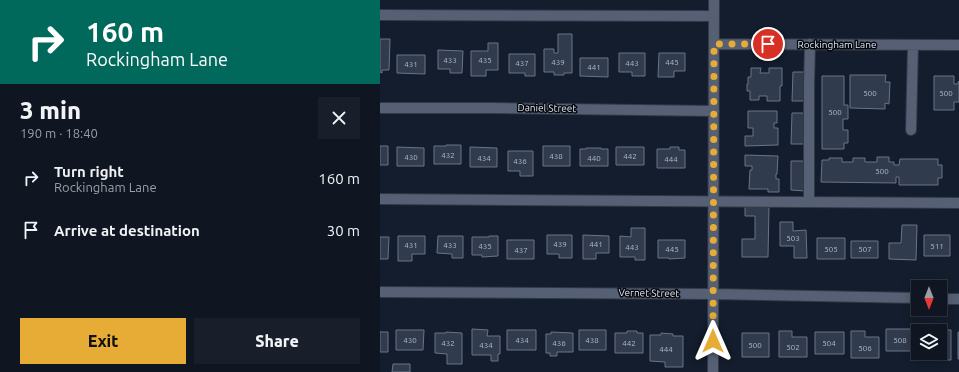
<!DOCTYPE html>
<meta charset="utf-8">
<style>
:root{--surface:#0f1622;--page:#181f2a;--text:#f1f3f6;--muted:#9b9fa5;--line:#2f3540;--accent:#e7ac36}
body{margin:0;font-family:Ubuntu,sans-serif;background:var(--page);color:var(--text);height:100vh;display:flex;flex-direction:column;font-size:15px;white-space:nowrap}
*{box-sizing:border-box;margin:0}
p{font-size:13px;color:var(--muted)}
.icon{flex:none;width:22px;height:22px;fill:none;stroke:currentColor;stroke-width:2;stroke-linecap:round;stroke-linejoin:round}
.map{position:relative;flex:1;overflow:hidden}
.panel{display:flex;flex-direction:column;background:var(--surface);width:380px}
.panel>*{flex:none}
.guide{background:#00695c;color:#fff;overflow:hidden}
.needle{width:26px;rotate:180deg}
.tools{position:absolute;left:531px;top:280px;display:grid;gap:8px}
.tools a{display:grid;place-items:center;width:36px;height:36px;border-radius:0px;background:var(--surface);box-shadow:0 2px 10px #0003,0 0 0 1px var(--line);font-size:20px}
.pin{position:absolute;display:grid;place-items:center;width:34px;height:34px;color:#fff;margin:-17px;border:2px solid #fff;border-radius:50%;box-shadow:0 1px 4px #0007}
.me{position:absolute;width:44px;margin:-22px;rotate:0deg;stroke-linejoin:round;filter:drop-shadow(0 0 3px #0008)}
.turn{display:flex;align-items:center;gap:14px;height:84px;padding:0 20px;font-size:18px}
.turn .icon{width:52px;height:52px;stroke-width:2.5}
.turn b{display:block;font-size:28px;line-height:34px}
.round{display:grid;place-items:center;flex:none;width:42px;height:42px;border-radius:0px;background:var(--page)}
.summary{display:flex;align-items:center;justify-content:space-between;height:68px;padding:0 20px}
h1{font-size:24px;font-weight:800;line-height:30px}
.primary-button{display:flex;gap:8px;margin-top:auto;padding:8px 20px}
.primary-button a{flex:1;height:46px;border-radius:0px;background:var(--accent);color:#111;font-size:16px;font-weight:800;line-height:46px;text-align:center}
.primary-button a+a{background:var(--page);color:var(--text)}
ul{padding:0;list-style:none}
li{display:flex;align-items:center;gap:12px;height:52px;padding:0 20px}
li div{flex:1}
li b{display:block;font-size:15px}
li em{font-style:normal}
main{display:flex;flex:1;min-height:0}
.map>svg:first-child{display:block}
.building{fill:#303b4d;stroke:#687488}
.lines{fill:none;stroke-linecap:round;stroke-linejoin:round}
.minor-casing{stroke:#333845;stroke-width:12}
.minor{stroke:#556074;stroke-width:10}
.route{stroke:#e7ac36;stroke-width:7;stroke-dasharray:0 12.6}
.labels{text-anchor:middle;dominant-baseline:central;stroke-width:3;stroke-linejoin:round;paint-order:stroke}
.number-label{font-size:8px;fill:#b3bbc8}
.street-label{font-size:10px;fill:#dfe6f1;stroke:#05080e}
</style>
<main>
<section class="panel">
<div class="guide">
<div class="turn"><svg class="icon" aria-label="right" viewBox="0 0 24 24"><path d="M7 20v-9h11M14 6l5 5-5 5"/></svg><div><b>160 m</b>Rockingham Lane</div></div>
</div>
<div class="summary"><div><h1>3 min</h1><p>190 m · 18:40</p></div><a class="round"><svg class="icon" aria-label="close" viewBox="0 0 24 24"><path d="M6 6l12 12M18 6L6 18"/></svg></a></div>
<ul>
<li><svg class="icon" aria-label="right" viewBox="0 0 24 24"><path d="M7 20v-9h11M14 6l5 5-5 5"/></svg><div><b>Turn right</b><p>Rockingham Lane</p></div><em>160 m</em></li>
<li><svg class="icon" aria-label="arrive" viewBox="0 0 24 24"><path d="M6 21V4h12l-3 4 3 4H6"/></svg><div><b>Arrive at destination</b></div><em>30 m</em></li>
</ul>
<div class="primary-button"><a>Exit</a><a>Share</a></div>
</section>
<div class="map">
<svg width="579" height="372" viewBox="0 0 579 372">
<rect width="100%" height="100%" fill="#141d2d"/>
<!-- building -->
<path class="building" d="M 178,34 L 192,34 L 192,73 L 184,73 L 184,75 L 174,75 L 174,72 L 164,72 L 164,49 L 174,49 L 174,53 L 178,53 Z
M 0,39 L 10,39 L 9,70 L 2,70 L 2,73 L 0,72 Z
M 108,43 L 118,43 L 118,70 L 106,70 L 106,76 L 91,76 L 91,51 L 108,51 Z
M 58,50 L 83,51 L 82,73 L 70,73 L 70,69 L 58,69 Z
M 239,53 L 265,53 L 265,76 L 252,76 L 252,72 L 239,72 Z
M 279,53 L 305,53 L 305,71 L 294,71 L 294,77 L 278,77 Z
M 129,54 L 155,54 L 155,76 L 145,76 L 145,73 L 129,73 Z
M 17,55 L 45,55 L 45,74 L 17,73 Z
M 200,58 L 228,58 L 228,77 L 200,76 Z
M 371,68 L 381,68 L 380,73 L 389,73 L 389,68 L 402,68 L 402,86 L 400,86 L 400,101 L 387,101 L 387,96 L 379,96 L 379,100 L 370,100 L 370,91 L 367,91 L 367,84 L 368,84 L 368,77 L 371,77 Z
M 413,72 L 425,72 L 424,101 L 412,101 Z
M 470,75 L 506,75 L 505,82 L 510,82 L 509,104 L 505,103 L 505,109 L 470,108 Z
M 442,76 L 464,76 L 464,105 L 468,105 L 468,119 L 463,119 L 463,130 L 468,130 L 468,143 L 464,143 L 464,149 L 442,149 Z
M 554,76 L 574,76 L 574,84 L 578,84 L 578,82 L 579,81 L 579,102 L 574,102 L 574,110 L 554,110 Z
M 368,111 L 397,111 L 397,123 L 394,123 L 394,128 L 398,128 L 398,145 L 365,146 L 365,136 L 373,136 L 373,128 L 368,128 Z
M 412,113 L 425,113 L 425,144 L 411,144 Z
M 66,145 L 81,145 L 81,164 L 54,164 L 54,146 L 66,146 Z
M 0,146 L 8,146 L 8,165 L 0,165 Z
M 163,146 L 190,146 L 190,166 L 163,166 Z
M 17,147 L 44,148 L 44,166 L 17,166 Z
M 90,147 L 117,148 L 117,167 L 90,167 Z
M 236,147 L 264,147 L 264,165 L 236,165 Z
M 290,147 L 299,147 L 299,150 L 305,150 L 305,168 L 277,168 L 277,149 L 290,149 Z
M 206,148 L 221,148 L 221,149 L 228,149 L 228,166 L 200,166 L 200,149 L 206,149 Z
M 128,151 L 153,151 L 153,176 L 140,176 L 140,171 L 128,171 Z
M 365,155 L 398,156 L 397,174 L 396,174 L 396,179 L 399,179 L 399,192 L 388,192 L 388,189 L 369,189 L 370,170 L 372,170 L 372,166 L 365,166 Z
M 497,157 L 509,157 L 509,162 L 514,162 L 514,165 L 519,165 L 520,159 L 558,159 L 558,165 L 562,165 L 562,178 L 558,178 L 558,185 L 519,185 L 519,177 L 516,177 L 516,183 L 441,182 L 442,160 L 449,160 L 449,158 L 462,158 L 462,162 L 473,162 L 473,158 L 485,158 L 485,162 L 497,162 Z
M 411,161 L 425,161 L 425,191 L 411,190 Z
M 365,205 L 389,206 L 388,257 L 362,257 L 362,239 L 375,239 L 375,216 L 365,216 Z
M 400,222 L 413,222 L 413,231 L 426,230 L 427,258 L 414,258 L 414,246 L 400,246 Z
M 522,225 L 537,225 L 536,260 L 509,259 L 509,243 L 521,243 Z
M 251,228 L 265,228 L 265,260 L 255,260 L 255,257 L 240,257 L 240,236 L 251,237 Z
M 167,235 L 192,235 L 192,258 L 179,258 L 179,254 L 167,254 Z
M 203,235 L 229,236 L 229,253 L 216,253 L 216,259 L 203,259 Z
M 544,235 L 570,235 L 570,256 L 544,256 Z
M 18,236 L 45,236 L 45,254 L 32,254 L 32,261 L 18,261 Z
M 58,236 L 83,236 L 83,258 L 72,258 L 72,254 L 57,253 Z
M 109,236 L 118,236 L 118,256 L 102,257 L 102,255 L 92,255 L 92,237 L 109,237 Z
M 0,237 L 9,237 L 8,259 L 0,259 Z
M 437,238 L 465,238 L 465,259 L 437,259 Z
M 127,240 L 154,240 L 154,259 L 127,259 Z
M 278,240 L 305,240 L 305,258 L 289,259 L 289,258 L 278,258 Z
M 471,241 L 498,241 L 498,258 L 471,258 Z
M 92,329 L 108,330 L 107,336 L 120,336 L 120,354 L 118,354 L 118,361 L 111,361 L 111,355 L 92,355 Z
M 506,329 L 535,329 L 535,351 L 506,351 Z
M 16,330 L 44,330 L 43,350 L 16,350 Z
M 127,330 L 156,330 L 156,350 L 127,350 Z
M 199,330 L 226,330 L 226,350 L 199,350 Z
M 541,330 L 571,330 L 571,360 L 560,360 L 560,355 L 541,355 L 541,353 L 560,353 L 560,331 L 541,331 Z
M 0,331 L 1,332 L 8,332 L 8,352 L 0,352 Z
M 247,331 L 257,331 L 257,333 L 263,333 L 263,353 L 235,353 L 235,333 L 247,333 Z
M 399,331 L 412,331 L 412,337 L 427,337 L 427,357 L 399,357 Z
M 471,331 L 485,331 L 485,337 L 499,337 L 499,358 L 471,358 Z
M 66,332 L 82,333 L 82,364 L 67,364 L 67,354 L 55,353 L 55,333 L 66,333 Z
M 171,332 L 193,333 L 193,352 L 177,352 L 177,356 L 170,356 L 170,353 L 166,353 L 166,334 L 171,334 Z
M 435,332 L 464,332 L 464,354 L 435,354 Z
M 578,332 L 579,332 L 579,359 L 578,359 Z
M 281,333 L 293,334 L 293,336 L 303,336 L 303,367 L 285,367 L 285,362 L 270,361 L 270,335 L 281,335 Z
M 362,333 L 389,333 L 389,357 L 362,357 Z
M 13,364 L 30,364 L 30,372 L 12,372 Z"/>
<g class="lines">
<!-- minor casing -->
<g class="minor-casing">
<path id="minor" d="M 0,15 L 334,16
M 334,44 L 579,45
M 0,108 L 111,108 L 334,111
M 531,130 L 533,45
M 0,199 L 579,203
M 429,202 L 429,85 L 430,44
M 0,292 L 333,294 L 538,298
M 560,299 L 579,299
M 333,372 L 334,0"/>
</g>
<!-- minor -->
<use href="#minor" class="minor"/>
</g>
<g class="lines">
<!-- route -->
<path class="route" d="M 333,341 L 334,44 L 388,44"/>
</g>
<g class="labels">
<!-- number labels -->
<g class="number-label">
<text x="70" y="60">433</text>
<text x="105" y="60">435</text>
<text x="178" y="62">439</text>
<text x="292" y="62">445</text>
<text x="142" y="63">437</text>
<text x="252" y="63">443</text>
<text x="31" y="64">431</text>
<text x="214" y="67">441</text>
<text x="490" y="93">500</text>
<text x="566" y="93">500</text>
<text x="455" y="112">500</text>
<text x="68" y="155">432</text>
<text x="176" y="156">438</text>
<text x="250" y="156">442</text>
<text x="31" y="157">430</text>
<text x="104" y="158">434</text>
<text x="214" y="158">440</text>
<text x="291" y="159">444</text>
<text x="140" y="161">436</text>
<text x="502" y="171">500</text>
<text x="413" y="238">503</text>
<text x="180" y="244">439</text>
<text x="216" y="244">441</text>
<text x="31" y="245">431</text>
<text x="70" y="245">433</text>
<text x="105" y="246">435</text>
<text x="557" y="246">511</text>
<text x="252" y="247">443</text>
<text x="292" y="249">445</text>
<text x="451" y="249">505</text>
<text x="485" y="249">507</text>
<text x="141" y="250">437</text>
<text x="30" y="340">430</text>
<text x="142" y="340">434</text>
<text x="212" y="340">438</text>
<text x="520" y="340">508</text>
<text x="68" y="343">432</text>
<text x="179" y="343">436</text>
<text x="249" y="343">442</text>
<text x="449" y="343">504</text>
<text x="106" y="345">434</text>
<text x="375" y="345">500</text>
<text x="413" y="347">502</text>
<text x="485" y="348">506</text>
<text x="286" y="349">444</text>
</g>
<!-- street labels -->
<g class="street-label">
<text x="457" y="44">Rockingham Lane</text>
<text transform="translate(167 108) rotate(1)">Daniel Street</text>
<text transform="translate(269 293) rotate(1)">Vernet Street</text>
</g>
</g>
</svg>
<div class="tools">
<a><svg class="needle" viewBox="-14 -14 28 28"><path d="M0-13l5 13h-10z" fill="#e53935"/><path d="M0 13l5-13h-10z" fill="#9b9fa5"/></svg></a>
<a><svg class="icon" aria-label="layers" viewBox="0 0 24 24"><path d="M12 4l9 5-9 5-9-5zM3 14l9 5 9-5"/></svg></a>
</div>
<div class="pin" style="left:388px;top:44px;background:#d93025"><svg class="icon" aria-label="arrive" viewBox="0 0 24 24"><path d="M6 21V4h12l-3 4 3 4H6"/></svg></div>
<svg class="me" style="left:333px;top:341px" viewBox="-20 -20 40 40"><path d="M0-17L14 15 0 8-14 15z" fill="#e7ac36" stroke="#fff" stroke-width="4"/></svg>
</div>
</main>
